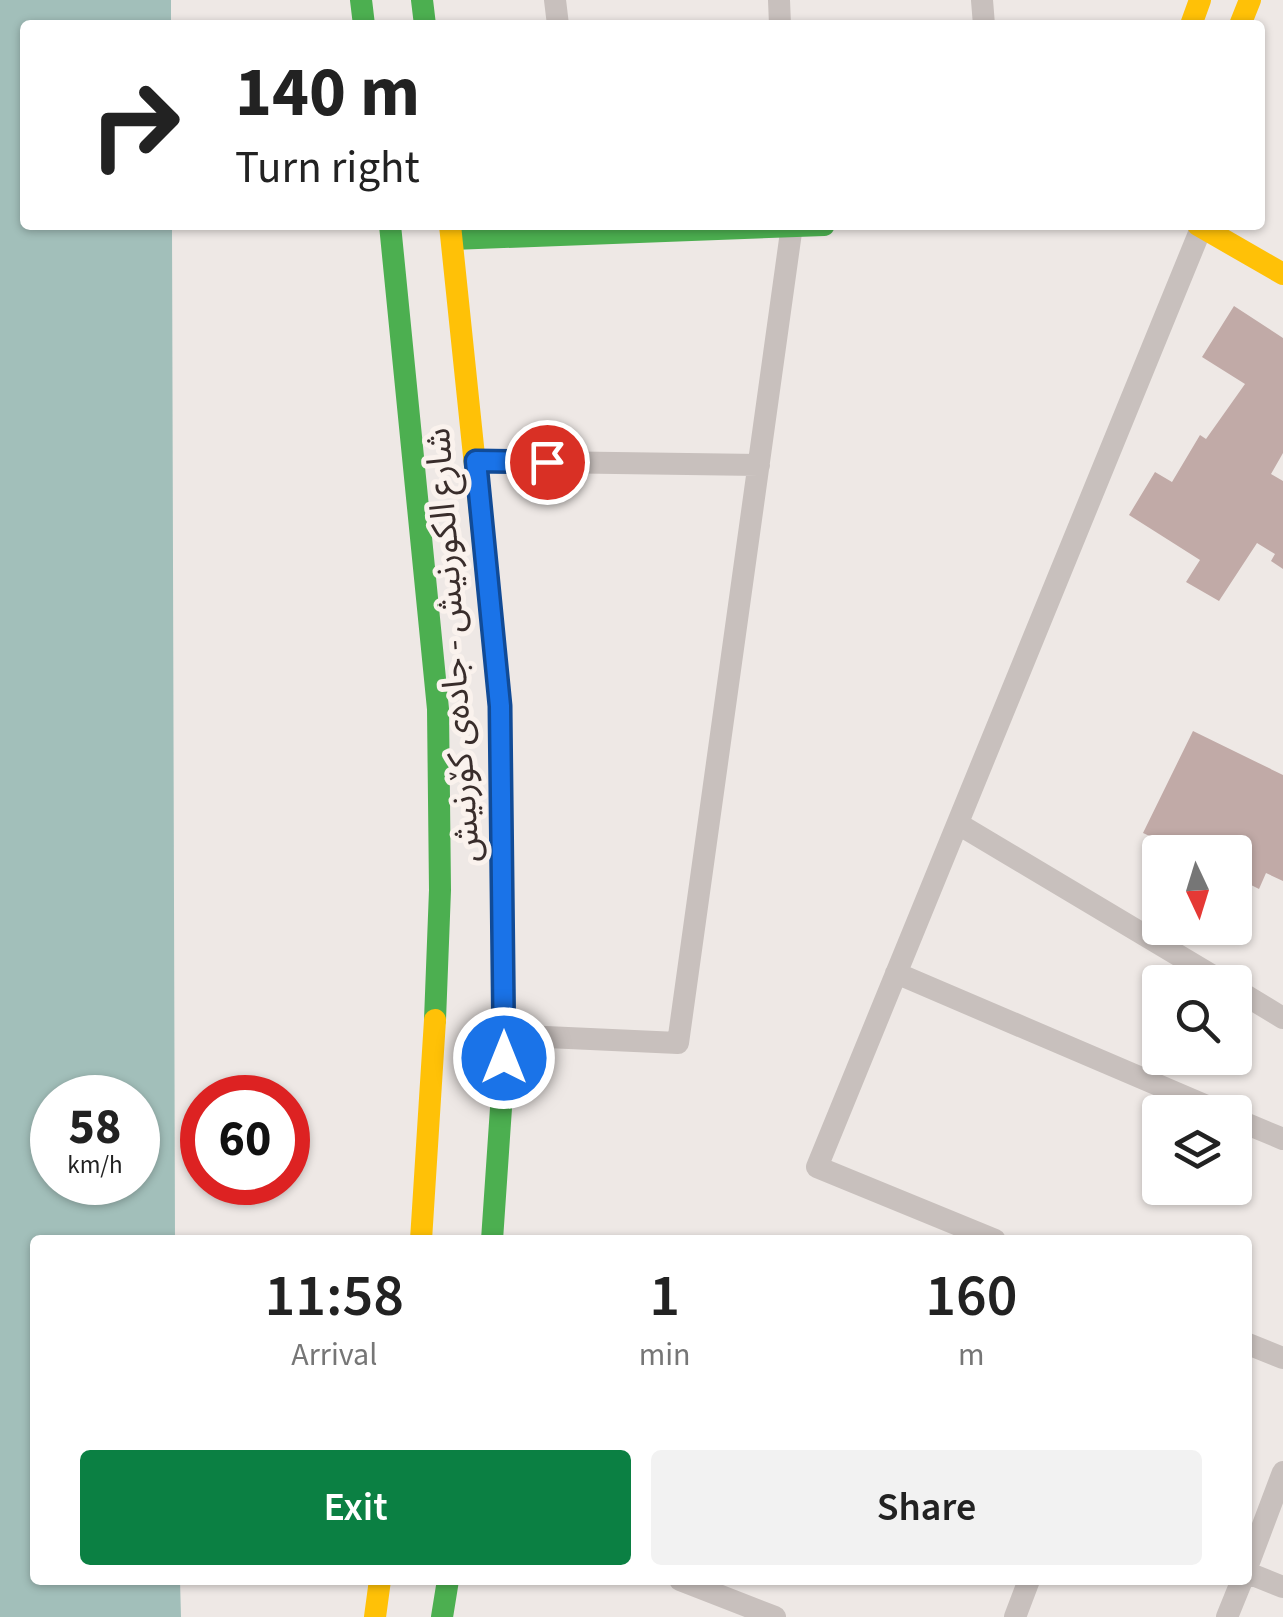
<!DOCTYPE html>
<meta charset="utf-8">
<style>
:root{--surface:#fff;--page:#f2f2f2;--text:#222;--muted:#767676;--accent:#0b8043}
body{margin:0;font-family:"Source Sans 3","Noto Sans Arabic",sans-serif;background:var(--page);color:var(--text);height:100vh;display:flex;flex-direction:column;font-size:38px;white-space:nowrap}
*{box-sizing:border-box;margin:0}
p{font-size:32px;color:var(--muted)}
.icon{flex:none;width:55px;height:55px;fill:none;stroke:currentColor;stroke-width:2;stroke-linecap:round;stroke-linejoin:round}
.map{position:relative;flex:1;overflow:hidden}
.panel{position:absolute;left:30px;top:1235px;width:1222px;height:350px;display:flex;flex-direction:column;background:var(--surface);border-radius:10px;box-shadow:0 2px 8px #0004}
.panel>*{flex:none}
.top-card{position:absolute;left:20px;top:20px;width:1245px;height:210px;border-radius:10px;box-shadow:0 2px 8px #0004;background:#fff;color:var(--text);overflow:hidden}
.needle{width:65px;rotate:176deg}
.controls{position:absolute;left:1142px;top:835px;display:grid;gap:20px}
.controls a{display:grid;place-items:center;width:110px;height:110px;border-radius:10px;background:var(--surface);box-shadow:0 2px 8px #0004;font-size:50px}
.speed{position:absolute;left:30px;top:1075px;display:flex;gap:20px;font-size:50px;font-weight:700;text-align:center}
.speed>*{display:grid;place-content:center;width:130px;height:130px;border-radius:50%;background:var(--surface);box-shadow:0 2px 8px #0004;line-height:1}
.speed small{font-size:25px;font-weight:400}
.speed .limit{border:15px solid #d22;background:#fff;color:#111}
.pin{position:absolute;display:grid;place-items:center;width:85px;height:85px;color:#fff;margin:-42px;border:5px solid #fff;border-radius:50%;box-shadow:0 2px 10px #0007}
.me{position:absolute;width:110px;margin:-55px;rotate:0deg;stroke-linejoin:round;filter:drop-shadow(0 0 8px #0008)}
.turn{display:flex;align-items:center;gap:35px;height:210px;padding:0 50px;font-size:45px}
.turn .icon{width:130px;height:130px;stroke-width:2.5}
.turn b{display:block;font-size:70px;line-height:85px}
.eta{display:flex;justify-content:space-evenly;align-items:center;height:170px;text-align:center}
.eta b{font-size:60px;font-weight:600;line-height:70px}
.cta{display:flex;gap:20px;margin-top:auto;padding:20px 50px}
.cta a{flex:1;height:115px;border-radius:10px;background:var(--accent);color:#fff;font-size:40px;font-weight:600;line-height:115px;text-align:center}
.cta a+a{background:var(--page);color:var(--text)}
.map>svg:first-child{display:block}
.water{fill:#a2bfba;fill-rule:evenodd}
.building{fill:#c1aaa7}
.lines{fill:none;stroke-linecap:round;stroke-linejoin:round}
.street{stroke:#c8c0bd;stroke-width:22}
.fast{stroke:#4caf50;stroke-width:22}
.slow{stroke:#ffc107;stroke-width:22}
.route-casing{stroke:#114b97;stroke-width:25}
.route{stroke:#1a73e8;stroke-width:18}
.labels{text-anchor:middle;dominant-baseline:central;stroke-width:10;stroke-linejoin:round;paint-order:stroke}
.street-label{font-size:35px;fill:#392d2b;stroke:#faf2ed}
</style>
<div class="map">
<svg width="1283" height="1617" viewBox="0 0 1283 1617">
<rect width="100%" height="100%" fill="#eee8e5"/>
<!-- water -->
<path class="water" d="M 0,0 L 171,0 L 171,25 L 25,25 L 25,225 L 172,225 L 175,1240 L 35,1240 L 35,1580 L 180,1580 L 181,1617 L 0,1617 ZM 52,1098 L 138,1098 L 138,1182 L 52,1182 Z"/>
<!-- building -->
<path class="building" d="M 1234,306 L 1283,338 L 1283,453 L 1271,474 L 1283,481 L 1283,569 L 1271,561 L 1275,554 L 1257,543 L 1219,601 L 1186,582 L 1200,560 L 1129,515 L 1155,472 L 1172,482 L 1200,435 L 1206,439 L 1245,384 L 1202,357 Z
M 1193,731 L 1283,775 L 1283,881 L 1266,873 L 1259,889 L 1235,877 L 1235,852 L 1184,852 L 1143,833 Z"/>
<g class="lines">
<!-- street -->
<path class="street" d="M 555,0 L 558,25
M 779,0 L 780,25
M 982,0 L 984,25
M 476,461 L 759,465
M 960,825 L 1223,982
M 896,973 L 1221,1112
M 1235,989 L 1283,1018
M 505,1035 L 678,1043 L 792,225
M 1235,1119 L 1283,1139
M 995,1240 L 817,1167 L 1202,226
M 1248,1344 L 1283,1358
M 1248,1565 L 1283,1472
M 1248,1573 L 1283,1587
M 680,1580 L 775,1617
M 1015,1617 L 1029,1580
M 1227,1617 L 1242,1580"/>
<!-- fast -->
<path class="fast" d="M 361,0 L 364,25
M 422,0 L 425,25
M 390,225 L 438,709 L 440,890 L 435,1020
M 452,239 L 824,225
M 492,1240 L 504,1064
M 442,1617 L 448,1580"/>
<!-- slow -->
<path class="slow" d="M 1191,25 L 1200,0
M 1240,25 L 1250,0
M 450,225 L 500,706 L 504,1064
M 1198,225 L 1283,274
M 421,1240 L 435,1020
M 375,1617 L 380,1580"/>
</g>
<g class="lines">
<!-- route casing -->
<g class="route-casing">
<path id="route" d="M 504,1058 L 500,706 L 476,461 L 547,462"/>
</g>
<!-- route -->
<use href="#route" class="route"/>
</g>
<g class="labels">
<!-- street labels -->
<g class="street-label">
<text transform="translate(453 645) rotate(-94)">شارع الكورنيش - جادەی کۆرنیش</text>
</g>
</g>
</svg>
<div class="controls">
<a><svg class="needle" viewBox="-14 -14 28 28"><path d="M0-13l5 13h-10z" fill="#e53935"/><path d="M0 13l5-13h-10z" fill="#767676"/></svg></a>
<a><svg class="icon" aria-label="search" viewBox="0 0 24 24"><circle cx="10" cy="10" r="6"/><path d="M15 15l6 6"/></svg></a>
<a><svg class="icon" aria-label="layers" viewBox="0 0 24 24"><path d="M12 4l9 5-9 5-9-5zM3 14l9 5 9-5"/></svg></a>
</div>
<div class="speed"><div>58<small>km/h</small></div><div class="limit">60</div></div>
<div class="pin" style="left:547px;top:462px;background:#d93025"><svg class="icon" aria-label="arrive" viewBox="0 0 24 24"><path d="M6 21V4h12l-3 4 3 4H6"/></svg></div>
<svg class="me" style="left:504px;top:1058px" viewBox="-20 -20 40 40"><circle r="17" fill="#1a73e8" stroke="#fff" stroke-width="3"/><path d="M0-11L8 9 0 5-8 9z" fill="#fff"/></svg>
<div class="top-card">
<div class="turn"><svg class="icon" aria-label="right" viewBox="0 0 24 24"><path d="M7 20v-9h11M14 6l5 5-5 5"/></svg><div><b>140 m</b>Turn right</div></div>
</div>
<section class="panel">
<div class="eta">
<div><b>11:58</b><p>Arrival</p></div>
<div><b>1</b><p>min</p></div>
<div><b>160</b><p>m</p></div>
</div>
<div class="cta"><a>Exit</a><a>Share</a></div>
</section>
</div>
